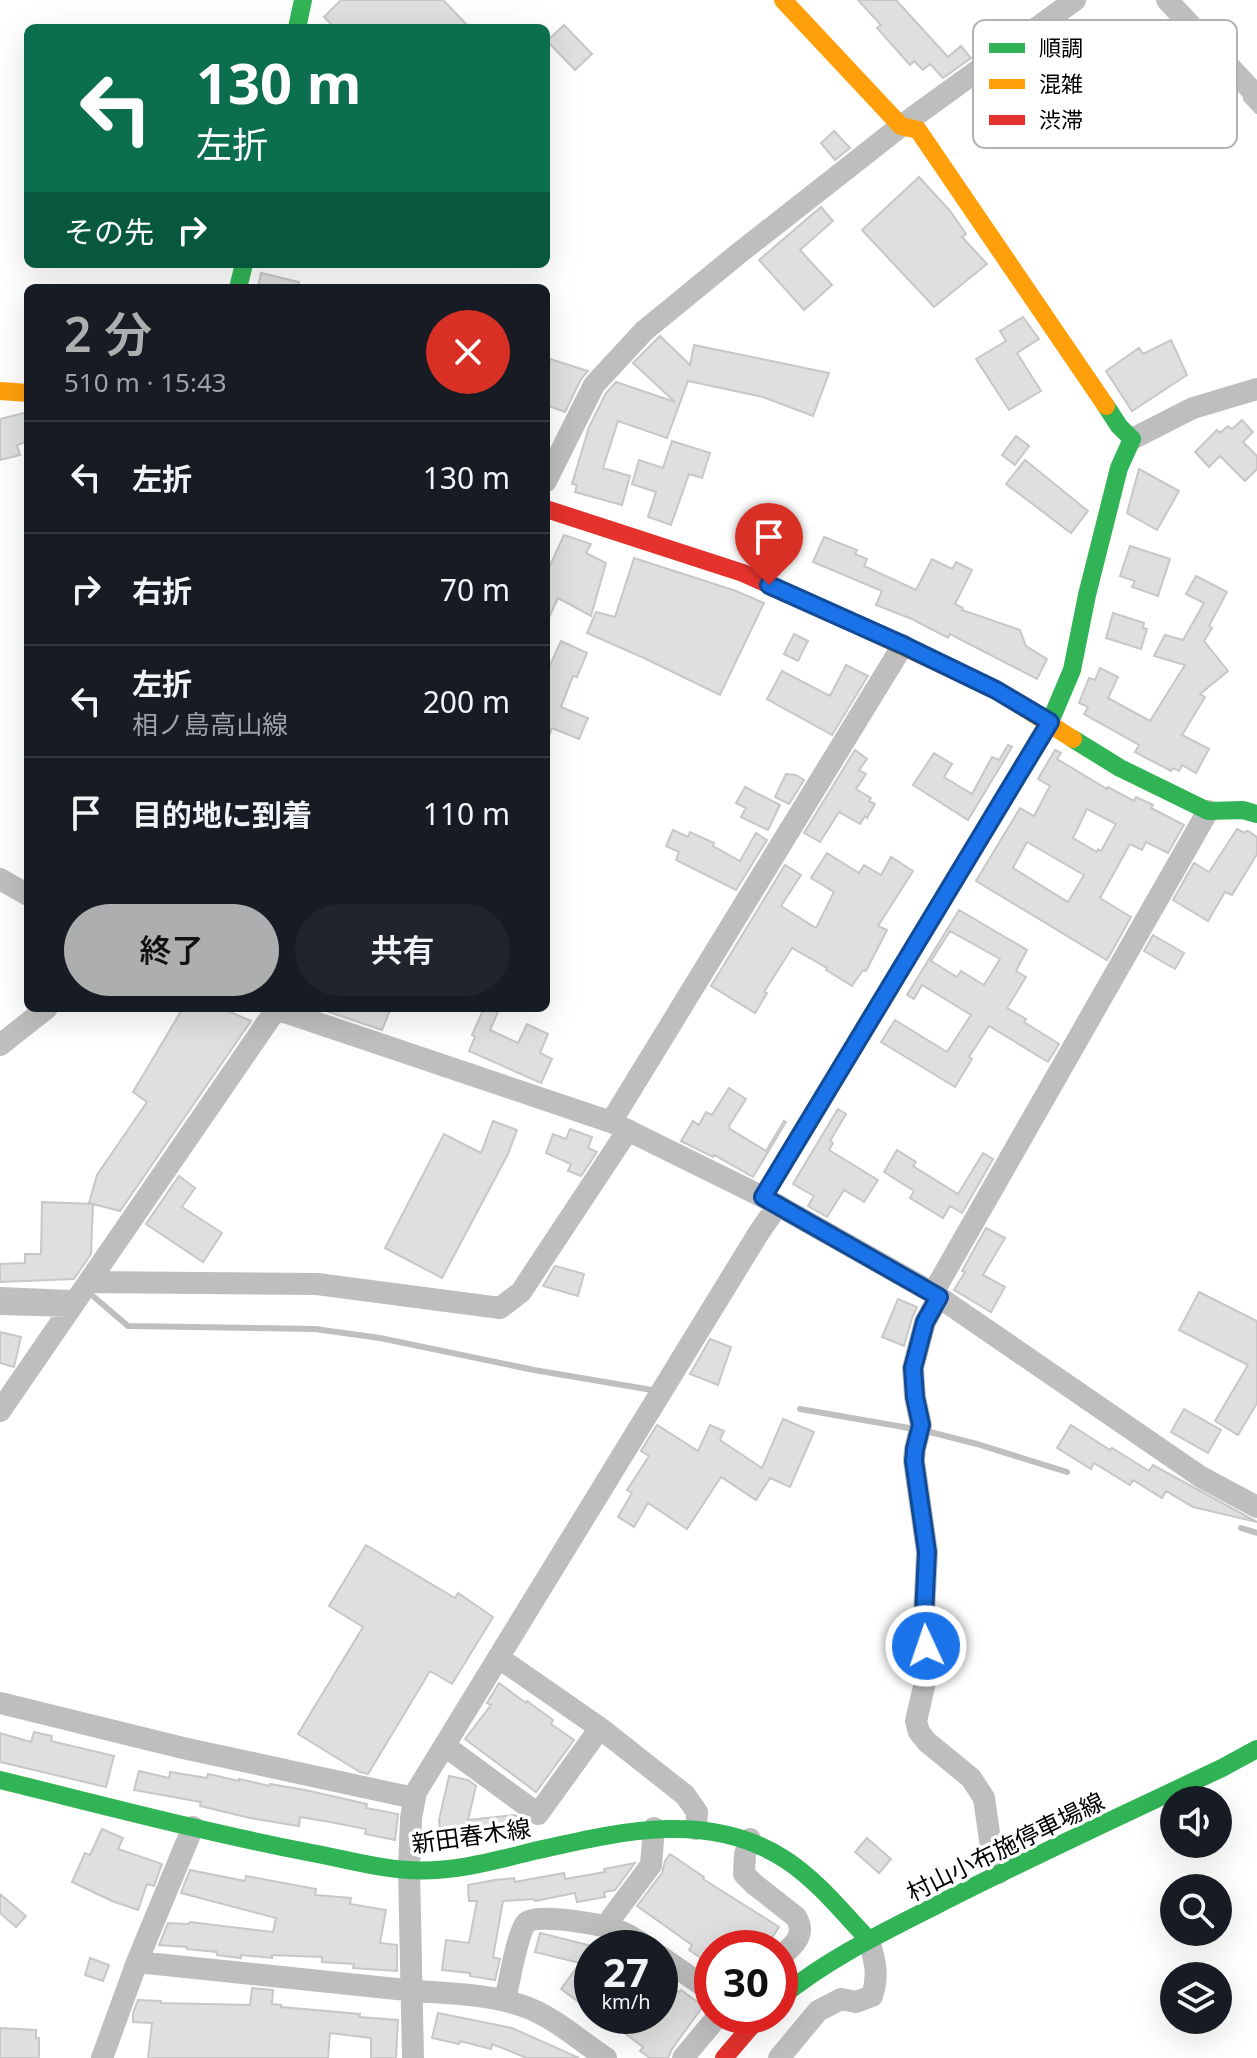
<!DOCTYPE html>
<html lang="ja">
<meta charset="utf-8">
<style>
:root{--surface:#171b24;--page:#20242c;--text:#f1f3f6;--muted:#9ea1a6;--line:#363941;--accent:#adaeaf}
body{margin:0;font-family:"Noto Sans","Noto Sans JP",sans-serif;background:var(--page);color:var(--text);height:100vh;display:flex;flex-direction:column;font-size:30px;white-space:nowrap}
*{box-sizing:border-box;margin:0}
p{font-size:26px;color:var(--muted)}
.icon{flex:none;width:44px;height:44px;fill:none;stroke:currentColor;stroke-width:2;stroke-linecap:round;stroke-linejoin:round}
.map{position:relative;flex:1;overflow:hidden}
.drawer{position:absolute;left:24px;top:284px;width:526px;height:728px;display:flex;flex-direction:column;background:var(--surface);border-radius:12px;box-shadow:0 8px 32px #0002}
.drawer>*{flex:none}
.banner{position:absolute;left:24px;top:24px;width:526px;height:244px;border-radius:12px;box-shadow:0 8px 32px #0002;background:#0b6e4f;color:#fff;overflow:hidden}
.fabs{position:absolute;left:1160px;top:1786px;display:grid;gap:16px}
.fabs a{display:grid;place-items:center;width:72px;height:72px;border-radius:50%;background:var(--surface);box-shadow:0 8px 32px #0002;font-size:40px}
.speed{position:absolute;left:574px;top:1930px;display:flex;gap:16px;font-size:40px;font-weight:700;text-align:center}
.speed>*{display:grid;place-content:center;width:104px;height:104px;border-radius:50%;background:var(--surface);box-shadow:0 8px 32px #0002;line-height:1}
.speed small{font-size:20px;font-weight:400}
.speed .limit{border:12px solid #d22;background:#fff;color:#111}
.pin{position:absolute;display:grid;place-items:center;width:68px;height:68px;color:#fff;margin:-82px -34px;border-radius:50% 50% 50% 0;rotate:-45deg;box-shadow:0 0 8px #0007}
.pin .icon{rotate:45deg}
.me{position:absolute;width:88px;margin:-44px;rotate:357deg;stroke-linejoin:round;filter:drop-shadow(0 0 6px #0008)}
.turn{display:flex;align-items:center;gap:28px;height:168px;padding:0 40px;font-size:36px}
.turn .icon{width:104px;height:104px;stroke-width:2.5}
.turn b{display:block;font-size:56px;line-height:68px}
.then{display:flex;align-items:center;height:76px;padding:0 40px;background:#0003;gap:16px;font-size:30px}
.round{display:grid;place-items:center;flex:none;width:84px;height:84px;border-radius:42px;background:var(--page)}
.overview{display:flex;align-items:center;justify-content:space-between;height:136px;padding:0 40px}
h1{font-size:48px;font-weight:600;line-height:60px;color:var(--accent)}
.cta{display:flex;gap:16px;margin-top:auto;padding:16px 40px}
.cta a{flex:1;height:92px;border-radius:48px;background:var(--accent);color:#111;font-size:32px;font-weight:600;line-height:92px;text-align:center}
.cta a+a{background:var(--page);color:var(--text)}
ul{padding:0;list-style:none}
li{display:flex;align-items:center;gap:24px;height:112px;padding:0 40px;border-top:2px solid var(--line)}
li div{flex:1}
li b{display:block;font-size:30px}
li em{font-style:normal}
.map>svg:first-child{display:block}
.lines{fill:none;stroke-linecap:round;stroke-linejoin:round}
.stream{stroke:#bfbfbf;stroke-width:6}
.building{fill:#dfdfdf;stroke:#c7c7c7;stroke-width:2;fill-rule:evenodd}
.street{stroke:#bebebe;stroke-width:22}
.fast{stroke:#30b455;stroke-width:18}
.slow{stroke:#ff9f0a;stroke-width:18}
.jam{stroke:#e5322d;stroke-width:18}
.route-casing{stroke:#114b97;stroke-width:20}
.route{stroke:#1a73e8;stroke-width:14}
.labels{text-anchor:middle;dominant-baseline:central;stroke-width:7;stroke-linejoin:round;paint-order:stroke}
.street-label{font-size:24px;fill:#000;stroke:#fff}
.key{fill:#fff;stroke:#b2b2b2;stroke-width:2}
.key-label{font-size:22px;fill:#000}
</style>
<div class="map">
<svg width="1257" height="2058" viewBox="0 0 1257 2058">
<rect width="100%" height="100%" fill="#fff"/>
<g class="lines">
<!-- stream -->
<path class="stream" d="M 1246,99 L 1257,111
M 0,1290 L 71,1293
M 94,1297 L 128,1326 L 315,1329 L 380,1338 L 534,1370 L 652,1390
M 800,1409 L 915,1429
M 926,1431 L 977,1444 L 1067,1472
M 1241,1528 L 1257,1533"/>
</g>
<!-- building -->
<path class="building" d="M 341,0 L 443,0 L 470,28 L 335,28 L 324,17 Z
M 858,0 L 896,0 L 948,57 L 961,46 L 971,58 L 943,78 L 930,64 L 923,70 L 914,61 L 910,65 L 877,28 L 881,25 Z
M 564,25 L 592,54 L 575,70 L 547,41 Z
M 834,131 L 850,148 L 835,160 L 821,143 Z
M 919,177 L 950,211 L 966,234 L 962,237 L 987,264 L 934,307 L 862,230 Z
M 821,207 L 833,221 L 800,250 L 832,285 L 804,310 L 759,260 Z
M 261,273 L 299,282 L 298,288 L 258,288 Z
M 1023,317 L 1039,339 L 1017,353 L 1041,391 L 1009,410 L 976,359 L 1006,341 L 1000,331 Z
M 660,336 L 690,365 L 694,345 L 829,373 L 813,416 L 763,397 L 688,381 L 667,438 L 618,421 L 603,468 L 630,476 L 622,505 L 575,492 L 577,485 L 572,484 L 589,427 L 606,393 L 616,382 L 675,402 L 633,363 Z
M 1171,340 L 1187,375 L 1132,411 L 1106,371 L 1139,348 L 1143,354 Z
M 550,359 L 588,371 L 581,379 L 565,412 L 546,405 L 546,371 Z
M 28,412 L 28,441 L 17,445 L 20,455 L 0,460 L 0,419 Z
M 1242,420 L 1253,432 L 1243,442 L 1257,456 L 1257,469 L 1245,481 L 1220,456 L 1209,467 L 1195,452 L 1217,430 L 1220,433 L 1228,426 L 1232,429 Z
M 1016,436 L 1029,446 L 1015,465 L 1002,455 Z
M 672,441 L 710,453 L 702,478 L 689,474 L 671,525 L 648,517 L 656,492 L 632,484 L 639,460 L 663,468 Z
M 1025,460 L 1088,511 L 1071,533 L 1006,484 Z
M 1139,469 L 1179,491 L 1157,530 L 1127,513 Z
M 564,535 L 591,544 L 586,553 L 606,563 L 591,616 L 558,598 L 546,624 L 546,574 Z
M 824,537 L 857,550 L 855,554 L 867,559 L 864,566 L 916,590 L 932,559 L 952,569 L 956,562 L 972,570 L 955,604 L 963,608 L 962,610 L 1020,630 L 1026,646 L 1047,659 L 1037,679 L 950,634 L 948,638 L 912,619 L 876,605 L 882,591 L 813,562 Z
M 1130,546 L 1170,559 L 1158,596 L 1132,587 L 1135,581 L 1120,576 Z
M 634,558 L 736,591 L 764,603 L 720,695 L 644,658 L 587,633 L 596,612 L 615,617 Z
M 1196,576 L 1227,592 L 1209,626 L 1212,628 L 1204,641 L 1228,671 L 1200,694 L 1205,697 L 1182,735 L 1209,749 L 1196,773 L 1182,765 L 1179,771 L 1173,768 L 1171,771 L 1135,752 L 1139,745 L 1084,714 L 1088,707 L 1079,703 L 1089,678 L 1095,680 L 1100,668 L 1118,677 L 1108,698 L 1150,721 L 1185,665 L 1154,656 L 1165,635 L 1183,640 L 1204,603 L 1186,594 Z
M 1113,613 L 1144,623 L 1143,628 L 1147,629 L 1141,649 L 1106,638 Z
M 794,634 L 808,641 L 798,661 L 784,654 Z
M 561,641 L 587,653 L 577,677 L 573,676 L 561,707 L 588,718 L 579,739 L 552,728 L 547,742 L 546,674 Z
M 846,665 L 868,676 L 832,735 L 767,699 L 782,671 L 830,696 Z
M 1008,745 L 1012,747 L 968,820 L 913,785 L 934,753 L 952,764 L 944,777 L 972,794 L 992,757 L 999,760 Z
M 855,750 L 867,759 L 859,770 L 866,774 L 856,789 L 871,798 L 869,801 L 875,804 L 867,818 L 865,816 L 860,824 L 839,812 L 820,842 L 804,833 Z
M 1055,750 L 1061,753 L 1057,759 L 1107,789 L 1108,787 L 1134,801 L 1136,797 L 1153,805 L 1151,808 L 1184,825 L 1168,853 L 1146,842 L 1142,850 L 1130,844 L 1100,898 L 1131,917 L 1107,960 L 976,881 L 1020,808 L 1034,816 L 1050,786 L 1038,779 ZM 1087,809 L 1116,824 L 1101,851 L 1098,849 L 1097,852 L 1073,838 ZM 1027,842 L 1084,875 L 1068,902 L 1013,868 Z
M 786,774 L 796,775 L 804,780 L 789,804 L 775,797 Z
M 745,787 L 780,805 L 768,830 L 741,817 L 746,808 L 736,803 Z
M 1237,829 L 1245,833 L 1246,831 L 1248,831 L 1257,837 L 1257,854 L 1232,895 L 1225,892 L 1208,921 L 1173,900 L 1194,863 L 1209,872 Z
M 673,830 L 688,837 L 690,832 L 714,843 L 713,846 L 740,861 L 756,833 L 767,840 L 736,890 L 676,860 L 679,852 L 666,846 Z
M 827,853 L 859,873 L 864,865 L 881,875 L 891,857 L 913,871 L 878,926 L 887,930 L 866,971 L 863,970 L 852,986 L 826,970 L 827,968 L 792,948 L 764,992 L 767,993 L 755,1013 L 711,986 L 785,865 L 801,875 L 781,906 L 816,928 L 834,892 L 811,878 Z
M 959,910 L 1027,950 L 1016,971 L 1026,977 L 1007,1008 L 1026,1019 L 1024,1022 L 1059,1044 L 1048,1062 L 989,1026 L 969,1057 L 972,1059 L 955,1087 L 881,1042 L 895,1020 L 947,1052 L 971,1015 L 922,985 L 914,999 L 907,995 ZM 950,931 L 1000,959 L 984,985 L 961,971 L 957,977 L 931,961 Z
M 1153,935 L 1184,953 L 1175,969 L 1144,951 Z
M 183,1008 L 221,1008 L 251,1021 L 120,1211 L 89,1203 L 97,1175 L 147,1102 L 133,1092 Z
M 317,1008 L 391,1008 L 382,1030 Z
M 484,1008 L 498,1012 L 490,1030 L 518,1043 L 527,1024 L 548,1034 L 540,1053 L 552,1059 L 541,1083 L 469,1051 L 475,1037 L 472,1035 Z
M 729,1088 L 746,1099 L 729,1126 L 730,1129 L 766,1151 L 784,1121 L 786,1122 L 753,1177 L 714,1155 L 713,1157 L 681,1141 L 693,1121 L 699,1125 L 706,1112 L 712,1115 Z
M 838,1109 L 846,1114 L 830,1141 L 833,1143 L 829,1150 L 878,1180 L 864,1202 L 844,1190 L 827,1217 L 808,1206 L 814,1196 L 793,1184 Z
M 493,1121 L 517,1130 L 508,1154 L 442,1278 L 385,1248 L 444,1134 L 481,1153 Z
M 570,1129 L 592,1137 L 588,1148 L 597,1152 L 581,1176 L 568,1171 L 571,1164 L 546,1153 L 553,1134 L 566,1139 Z
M 897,1150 L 916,1162 L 913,1166 L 958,1194 L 983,1153 L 993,1159 L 962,1213 L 950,1206 L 943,1218 L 910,1198 L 914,1191 L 884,1172 Z
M 179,1176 L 195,1188 L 182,1207 L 222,1233 L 203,1262 L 146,1224 Z
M 42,1202 L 93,1204 L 91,1254 L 74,1279 L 0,1282 L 0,1264 L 25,1263 L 25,1254 L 41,1254 Z
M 986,1228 L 1005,1238 L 983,1275 L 1005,1287 L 991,1312 L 954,1290 L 965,1272 L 962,1271 Z
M 555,1266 L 584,1274 L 578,1296 L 543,1286 Z
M 1199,1292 L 1257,1321 L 1257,1403 L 1238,1435 L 1215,1421 L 1248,1365 L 1179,1330 Z
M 898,1299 L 917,1307 L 912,1318 L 904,1346 L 882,1337 Z
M 0,1332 L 21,1337 L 14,1367 L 0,1363 Z
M 710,1339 L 731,1347 L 718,1385 L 690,1374 Z
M 1184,1409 L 1221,1430 L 1208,1453 L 1171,1432 Z
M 783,1419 L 814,1432 L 790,1487 L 770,1478 L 756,1500 L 721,1477 L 687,1529 L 648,1503 L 634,1527 L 618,1517 L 632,1493 L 627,1490 L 649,1456 L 641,1451 L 657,1425 L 698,1451 L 710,1425 L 724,1431 L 720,1440 L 762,1468 Z
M 1071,1425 L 1110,1450 L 1112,1448 L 1149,1471 L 1153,1465 L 1257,1522 L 1193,1507 L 1166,1491 L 1162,1498 L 1133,1480 L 1130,1485 L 1094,1463 L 1091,1469 L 1057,1448 Z
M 366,1545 L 455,1598 L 458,1593 L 493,1617 L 452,1684 L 430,1671 L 368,1774 L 360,1772 L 298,1734 L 363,1627 L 329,1606 Z
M 499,1683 L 526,1703 L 527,1701 L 553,1720 L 551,1724 L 574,1740 L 536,1792 L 465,1739 L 491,1705 L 487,1703 Z
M 34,1732 L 52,1736 L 51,1741 L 114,1756 L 106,1787 L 0,1762 L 0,1733 L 31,1742 Z
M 139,1771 L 169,1778 L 170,1772 L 207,1778 L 208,1774 L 239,1781 L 239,1779 L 270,1786 L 270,1784 L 305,1790 L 367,1804 L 366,1808 L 398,1814 L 395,1840 L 365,1834 L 366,1829 L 330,1822 L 300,1817 L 299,1826 L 250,1818 L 200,1806 L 201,1802 L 134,1790 Z
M 449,1776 L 468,1780 L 476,1786 L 468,1820 L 515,1815 L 525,1822 L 527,1828 L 508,1834 L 441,1842 L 439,1820 Z
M 102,1829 L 123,1838 L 118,1849 L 162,1864 L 154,1886 L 147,1884 L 138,1910 L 112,1901 L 72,1882 L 85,1853 L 90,1855 Z
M 867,1838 L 891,1859 L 879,1873 L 855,1852 Z
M 670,1854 L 704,1877 L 703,1879 L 779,1927 L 765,1948 L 712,1948 L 712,1965 L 689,1950 L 692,1945 L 637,1906 L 662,1873 L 665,1861 Z
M 635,1863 L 615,1890 L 604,1892 L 605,1897 L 577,1902 L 575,1893 L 535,1901 L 534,1899 L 503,1901 L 493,1957 L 500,1959 L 495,1980 L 470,1976 L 470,1973 L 442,1970 L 446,1940 L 469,1943 L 477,1901 L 469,1901 L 468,1885 L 495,1880 L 514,1878 L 515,1882 L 564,1873 L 565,1879 L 605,1872 L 604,1869 Z
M 190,1870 L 245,1881 L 246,1876 L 316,1889 L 315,1895 L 351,1898 L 350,1904 L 386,1910 L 380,1943 L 397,1945 L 397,1971 L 353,1968 L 354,1964 L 322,1962 L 322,1957 L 272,1955 L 272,1958 L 241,1955 L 241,1958 L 217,1955 L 217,1952 L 187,1949 L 187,1947 L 159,1945 L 168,1923 L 189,1924 L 190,1922 L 273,1932 L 276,1918 L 181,1893 Z
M 0,1894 L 26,1916 L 16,1927 L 0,1913 Z
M 540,1933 L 592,1946 L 592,1999 L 586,2007 L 561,1989 L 580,1963 L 535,1952 Z
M 90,1958 L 109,1965 L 103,1981 L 85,1975 Z
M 660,1978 L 679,1992 L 681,1990 L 703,2006 L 672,2049 L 668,2058 L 650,2058 L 640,2051 L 643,2047 L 602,2016 L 660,2016 Z
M 252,1988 L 273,1990 L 272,2004 L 281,2005 L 281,2007 L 360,2014 L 359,2017 L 398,2020 L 396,2058 L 371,2058 L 371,2038 L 330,2033 L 328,2058 L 148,2058 L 152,2023 L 133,2022 L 133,2013 L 138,2000 L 161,2001 L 161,2003 L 250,2005 Z
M 438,2013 L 512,2028 L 579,2058 L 527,2058 L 492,2044 L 491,2049 L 460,2041 L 459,2044 L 432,2038 Z
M 0,2028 L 36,2030 L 36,2038 L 39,2038 L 39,2058 L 0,2058 Z"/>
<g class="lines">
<!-- street -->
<path class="street" d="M 1167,0 L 1257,96
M 1132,439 L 1193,408 L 1257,389
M 546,481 L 594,385 L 644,331 L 738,254 L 901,126 L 1075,0
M 0,879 L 28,895
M 273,1008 L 611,1122 L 763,1197 L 933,1293 L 1201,1477 L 1257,1507
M 0,1045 L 47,1008
M 611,1122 L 903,645
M 89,1282 L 317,1284 L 500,1308 L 521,1292 L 628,1130
M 933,1293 L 1208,811
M 939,1297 L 925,1322 L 913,1368 L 915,1397 L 921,1425 L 915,1449 L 914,1461 L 927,1552 L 924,1615 L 926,1678 L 916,1721 L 919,1732 L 927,1742 L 971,1778 L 984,1798 L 992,1854 L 999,1873
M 0,1304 L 71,1306
M 0,1411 L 277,1008
M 499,1658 L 600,1728 L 685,1795 L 697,1812 L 696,1829
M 0,1703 L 183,1748 L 414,1798
M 445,1746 L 538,1814 L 600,1728
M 750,1839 L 745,1854 L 744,1874 L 754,1884 L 796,1917 C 807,1935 793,1946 780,1957
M 608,1927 L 612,1917 L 651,1865 L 654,1828
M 660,1956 L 712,1992
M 137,1962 C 224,1971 310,1980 397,1989 C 439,1994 483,1992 523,2006 C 553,2016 580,2041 606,2058
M 505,2000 C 509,1984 517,1934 526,1923 C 536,1912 603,1925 617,1930 C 629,1934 639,1941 649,1948
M 102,2058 L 137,1962 L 193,1827
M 413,2058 L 409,1870 L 411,1818 L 416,1792 L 758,1234 L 778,1205
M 683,2058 L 718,2016
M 779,2058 L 818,2011 L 841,1999 L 856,2002 L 872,1996 C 879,1975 875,1961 869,1940"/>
<!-- fast -->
<path class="fast" d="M 297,28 L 303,0
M 238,288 L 244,264
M 1073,739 L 1120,768 L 1208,811 L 1243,810 L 1257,814
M 763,1197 L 1050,722 L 1072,670 L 1087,595 L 1119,468 L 1132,439 L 1119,426 L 1106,406
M 0,1780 C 102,1805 204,1832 307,1852 C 341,1858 374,1868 408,1870 C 451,1873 493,1861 534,1851 C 618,1832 709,1809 786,1860 C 818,1881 843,1913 869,1940
M 780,1998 C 827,1959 882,1933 937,1905 C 1031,1857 1127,1813 1222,1768 L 1257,1749"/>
<!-- slow -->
<path class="slow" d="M 783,0 L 901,126 L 918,130 L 1106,406
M 0,391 L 28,393
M 812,604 L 996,690 L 1073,739"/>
<!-- jam -->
<path class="jam" d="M 546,509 L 743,573 L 812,604
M 724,2058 L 760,2016"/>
</g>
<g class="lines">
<!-- route casing -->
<g class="route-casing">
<path id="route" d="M 769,585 L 903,645 L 996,690 L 1050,722 L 763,1197 L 939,1297 L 925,1322 L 913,1368 L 915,1397 L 921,1425 L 915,1449 L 914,1461 L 927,1552 L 924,1615 L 926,1646"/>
</g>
<!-- route -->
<use href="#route" class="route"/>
</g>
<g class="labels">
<!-- street labels -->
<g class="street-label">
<text transform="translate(471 1835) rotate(-8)">新田春木線</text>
<text transform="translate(1005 1846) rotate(-26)">村山小布施停車場線</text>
</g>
</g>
<!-- legend -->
<rect x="973" y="20" width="264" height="128" rx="12" class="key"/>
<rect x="989" y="43" width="36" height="10" fill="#30b455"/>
<rect x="989" y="79" width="36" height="10" fill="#ff9f0a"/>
<rect x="989" y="115" width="36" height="10" fill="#e5322d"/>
<g class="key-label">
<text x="1039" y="56">順調</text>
<text x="1039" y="92">混雑</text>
<text x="1039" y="128">渋滞</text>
</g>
</svg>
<div class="fabs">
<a><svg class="icon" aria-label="sound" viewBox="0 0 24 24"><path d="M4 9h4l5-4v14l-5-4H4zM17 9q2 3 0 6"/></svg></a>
<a><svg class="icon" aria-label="search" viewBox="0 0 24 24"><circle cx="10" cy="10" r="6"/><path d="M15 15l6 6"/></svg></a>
<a><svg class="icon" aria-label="layers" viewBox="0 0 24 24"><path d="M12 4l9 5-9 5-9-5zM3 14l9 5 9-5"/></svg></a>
</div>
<div class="speed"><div>27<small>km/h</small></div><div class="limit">30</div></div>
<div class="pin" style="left:769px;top:585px;background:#d93025"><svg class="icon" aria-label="arrive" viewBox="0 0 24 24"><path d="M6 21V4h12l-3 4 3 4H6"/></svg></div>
<svg class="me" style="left:926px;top:1646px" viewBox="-20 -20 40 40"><circle r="17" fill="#1a73e8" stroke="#fff" stroke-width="3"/><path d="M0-11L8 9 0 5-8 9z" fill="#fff"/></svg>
<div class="banner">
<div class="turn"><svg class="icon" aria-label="left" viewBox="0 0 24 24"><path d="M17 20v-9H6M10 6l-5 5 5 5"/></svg><div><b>130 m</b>左折</div></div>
<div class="then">その先<svg class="icon" aria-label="right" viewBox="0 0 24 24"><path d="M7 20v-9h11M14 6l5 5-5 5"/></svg></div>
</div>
<section class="drawer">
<div class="overview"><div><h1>2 分</h1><p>510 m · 15:43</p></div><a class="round" style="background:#d93025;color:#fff"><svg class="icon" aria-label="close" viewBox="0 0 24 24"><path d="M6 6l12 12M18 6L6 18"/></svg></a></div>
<ul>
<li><svg class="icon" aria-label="left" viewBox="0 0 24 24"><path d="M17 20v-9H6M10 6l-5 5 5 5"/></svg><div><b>左折</b></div><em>130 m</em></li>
<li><svg class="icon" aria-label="right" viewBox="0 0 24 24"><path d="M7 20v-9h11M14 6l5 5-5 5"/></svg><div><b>右折</b></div><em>70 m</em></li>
<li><svg class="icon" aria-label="left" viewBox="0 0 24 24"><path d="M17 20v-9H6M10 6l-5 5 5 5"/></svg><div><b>左折</b><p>相ノ島高山線</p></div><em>200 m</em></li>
<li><svg class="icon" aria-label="arrive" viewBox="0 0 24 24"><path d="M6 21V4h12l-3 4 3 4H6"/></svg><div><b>目的地に到着</b></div><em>110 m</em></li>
</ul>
<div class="cta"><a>終了</a><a>共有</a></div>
</section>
</div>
